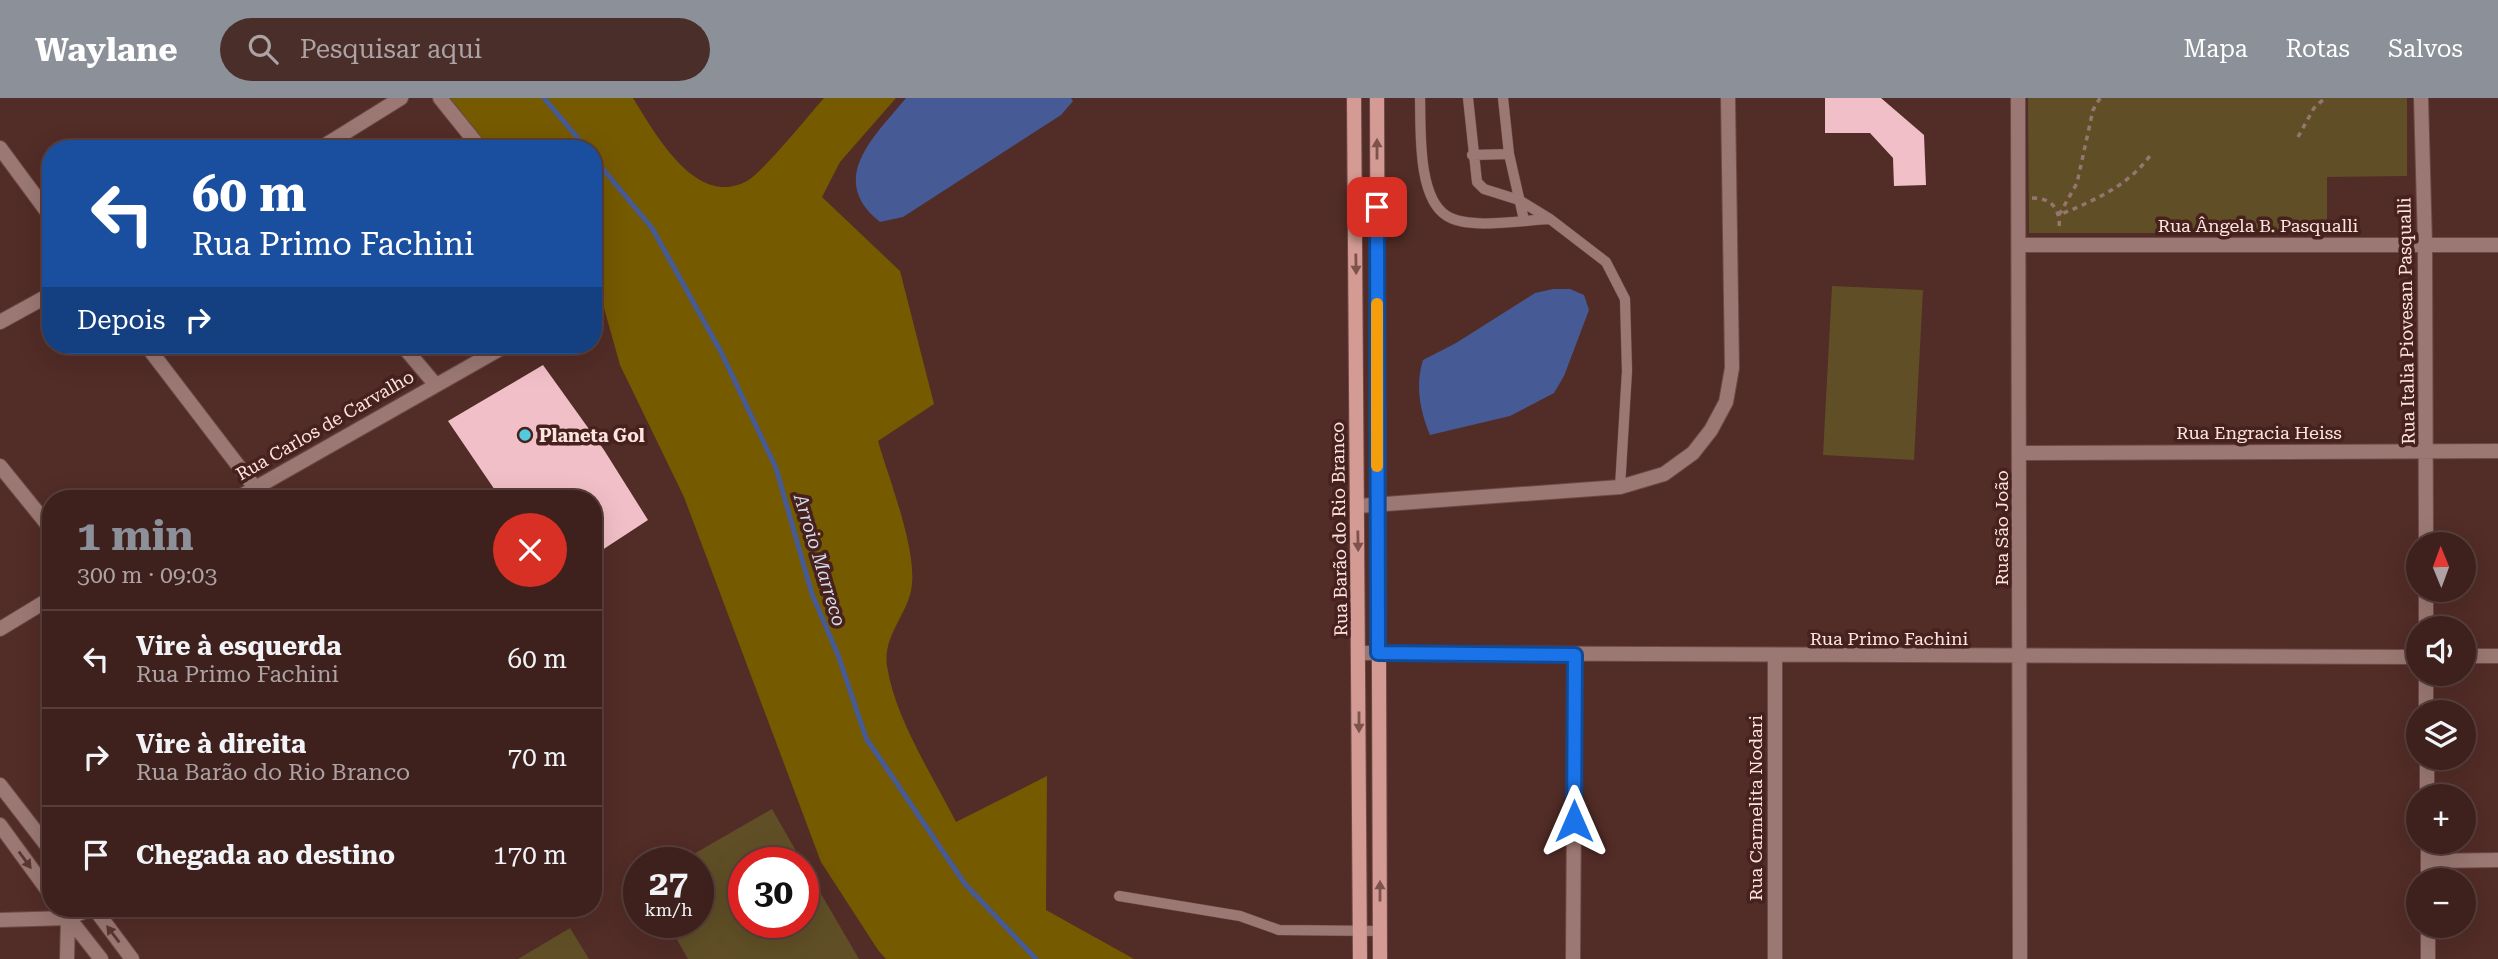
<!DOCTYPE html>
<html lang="pt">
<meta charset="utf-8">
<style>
:root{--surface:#3e211d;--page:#492e2a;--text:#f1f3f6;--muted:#ada3a4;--line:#573e3b;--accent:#8c9099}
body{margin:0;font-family:"Roboto Serif",serif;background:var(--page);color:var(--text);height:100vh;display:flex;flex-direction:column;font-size:26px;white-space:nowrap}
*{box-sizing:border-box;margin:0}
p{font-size:23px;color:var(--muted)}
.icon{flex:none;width:38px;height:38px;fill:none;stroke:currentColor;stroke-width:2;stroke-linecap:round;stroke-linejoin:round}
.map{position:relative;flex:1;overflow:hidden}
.drawer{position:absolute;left:42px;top:392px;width:560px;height:427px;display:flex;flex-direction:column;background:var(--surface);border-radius:28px;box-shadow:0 7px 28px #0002,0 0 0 2px var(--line)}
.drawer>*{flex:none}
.hud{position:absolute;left:42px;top:42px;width:560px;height:214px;border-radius:28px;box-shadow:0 7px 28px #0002,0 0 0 2px var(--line);background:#1a4fa0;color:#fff;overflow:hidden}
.needle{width:46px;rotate:359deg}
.buttons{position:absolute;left:2406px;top:434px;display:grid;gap:14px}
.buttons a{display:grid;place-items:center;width:70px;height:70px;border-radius:50%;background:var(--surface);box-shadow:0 7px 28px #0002,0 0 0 2px var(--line);font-size:35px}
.speed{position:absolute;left:623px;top:749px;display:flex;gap:14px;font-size:35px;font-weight:700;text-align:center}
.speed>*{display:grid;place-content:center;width:91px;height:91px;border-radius:50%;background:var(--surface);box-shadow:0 7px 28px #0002,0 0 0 2px var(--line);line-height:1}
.speed small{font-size:18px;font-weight:400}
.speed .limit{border:10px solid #d22;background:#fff;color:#111}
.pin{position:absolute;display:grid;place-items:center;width:60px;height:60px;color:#fff;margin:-30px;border-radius:14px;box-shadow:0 4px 10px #0006}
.me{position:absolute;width:77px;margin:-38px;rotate:0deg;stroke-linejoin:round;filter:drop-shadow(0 0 5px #0008)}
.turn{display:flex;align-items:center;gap:24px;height:147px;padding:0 35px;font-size:32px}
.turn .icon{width:91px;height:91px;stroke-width:2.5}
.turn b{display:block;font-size:49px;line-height:60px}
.then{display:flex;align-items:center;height:66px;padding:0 35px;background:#0003;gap:14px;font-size:26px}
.round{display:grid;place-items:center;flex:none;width:74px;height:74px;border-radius:37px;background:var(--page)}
.head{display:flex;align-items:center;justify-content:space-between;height:119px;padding:0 35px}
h1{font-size:42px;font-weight:700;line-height:52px;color:var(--accent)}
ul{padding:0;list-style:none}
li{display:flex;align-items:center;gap:21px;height:98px;padding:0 35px;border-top:2px solid var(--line)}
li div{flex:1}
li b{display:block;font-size:26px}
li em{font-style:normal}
header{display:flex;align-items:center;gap:42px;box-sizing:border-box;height:98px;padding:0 35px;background:var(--accent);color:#fff}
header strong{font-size:33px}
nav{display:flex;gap:38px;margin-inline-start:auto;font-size:24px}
.search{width:490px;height:63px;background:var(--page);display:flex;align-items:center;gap:18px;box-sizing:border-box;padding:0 24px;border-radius:38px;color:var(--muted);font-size:26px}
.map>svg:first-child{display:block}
.green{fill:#604f26}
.forest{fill:#765a00}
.water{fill:#465a96}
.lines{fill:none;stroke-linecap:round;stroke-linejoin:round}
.stream{stroke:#465a96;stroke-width:5}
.building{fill:#f1bfc7}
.lane-casing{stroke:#6e4945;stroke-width:11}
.street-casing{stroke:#6e4945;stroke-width:16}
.secondary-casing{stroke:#6e4945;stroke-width:16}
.path{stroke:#967570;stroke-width:3.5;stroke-dasharray:5 5;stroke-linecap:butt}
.lane{stroke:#9b7873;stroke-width:10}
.street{stroke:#9b7873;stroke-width:14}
.secondary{stroke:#d39b93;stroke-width:14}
.oneway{fill:#7e524c}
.oneway2{fill:#5b3732}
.route-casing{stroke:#114b97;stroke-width:18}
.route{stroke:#1a73e8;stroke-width:12}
.slow{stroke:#f59e0b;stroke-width:12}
.poi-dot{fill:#53cbdc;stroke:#46211d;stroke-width:2.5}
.labels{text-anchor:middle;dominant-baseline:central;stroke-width:7;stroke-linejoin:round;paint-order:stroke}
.street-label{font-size:18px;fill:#fee4e0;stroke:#46211d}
.poi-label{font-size:18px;font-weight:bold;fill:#fee4e0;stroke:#46211d;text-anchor:start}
.water-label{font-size:19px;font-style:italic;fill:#d5dcee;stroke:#46211d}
</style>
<header>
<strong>Waylane</strong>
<div class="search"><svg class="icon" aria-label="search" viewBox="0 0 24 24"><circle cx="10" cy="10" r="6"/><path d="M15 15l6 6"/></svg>Pesquisar aqui</div>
<nav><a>Mapa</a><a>Rotas</a><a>Salvos</a></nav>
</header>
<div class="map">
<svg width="2498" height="861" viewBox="0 0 2498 861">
<rect width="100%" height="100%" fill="#522c27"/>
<!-- green -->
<path class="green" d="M 2028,0 L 2407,0 L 2407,78 L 2327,79 L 2327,135 L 2029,135 Z
M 1832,188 L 1923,192 L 1914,362 L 1823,357 Z
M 772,711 L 803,765 L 744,765 L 744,824 L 803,824 L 803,765 L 859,861 L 688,861 L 667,824 L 698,824 L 698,765 L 678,765 Z
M 570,830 L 589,861 L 518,861 Z"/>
<!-- forest -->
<path class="forest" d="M 450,0 L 633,0 C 655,35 696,111 747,83 C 763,74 809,17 824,0 L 896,0 L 840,64 L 822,99 L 900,173 L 934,306 L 878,343 C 889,382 919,455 911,493 C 905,519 883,539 887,568 C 895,620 932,677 956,724 L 1047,678 L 1046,812 L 1134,861 L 886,861 L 878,852 L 821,764 L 684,399 L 620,267 L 597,185 L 593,179 L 593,51 L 490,51 Z"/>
<!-- water -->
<path class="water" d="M 906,0 L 1071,0 L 1073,3 L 1061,17 L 903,119 L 880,124 C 826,81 875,38 906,0 Z
M 1553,191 L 1570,191 L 1584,197 L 1589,212 L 1564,278 L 1554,295 L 1510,318 L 1430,337 C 1420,313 1415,287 1423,262 L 1456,245 L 1535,195 Z"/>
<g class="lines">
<!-- stream -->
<path class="stream" d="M 544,0 L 587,51
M 593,59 L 652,130 L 721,254 L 776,370 L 812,496 L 838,557 L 866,640 L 965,786 L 1036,861"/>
</g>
<!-- building -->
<path class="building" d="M 1825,0 L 1881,0 L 1924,37 L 1926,87 L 1894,88 L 1893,60 L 1870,35 L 1825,35 Z
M 543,267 L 604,352 L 648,422 L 593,458 L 593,401 L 501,401 L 448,323 Z"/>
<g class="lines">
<!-- lane casing -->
<g class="lane-casing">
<path id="lane" d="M 1420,0 C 1421,31 1417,100 1447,118 C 1469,132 1524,122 1550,121 L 1606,164 L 1625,201 L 1627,273 L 1620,389
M 1468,0 L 1477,84 L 1484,91 L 1519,102 L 1550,121
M 1503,0 L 1509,56 L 1524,122
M 1472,57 L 1509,56
M 1119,798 L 1240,818 L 1279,832 L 1380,833"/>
</g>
<!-- street casing -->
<g class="street-casing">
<path id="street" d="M 440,0 L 481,51
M 2018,0 L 2020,861
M 2421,0 L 2425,146 L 2426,446
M 0,50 L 51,119
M 319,51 L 401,0
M 2019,147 L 2498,147
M 593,192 L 597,197 L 593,200
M 0,224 L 51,196
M 146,247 L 256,391
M 402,247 L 435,286
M 2021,355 L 2498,353
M 0,368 L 51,431
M 236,401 L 507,247
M 1358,408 L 1620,389 L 1664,376 L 1693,355 L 1711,332 L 1726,304 L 1732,270 L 1728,0
M 2426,530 L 2426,492
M 0,531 L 51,500
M 1359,555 L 2418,559
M 2464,558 L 2498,558
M 2426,576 L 2426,614
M 2427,660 L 2427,698
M 0,687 L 51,753
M 0,727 L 51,797
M 2428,744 L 2428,782
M 2428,763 L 2498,762
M 61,810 L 101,861
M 94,810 L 132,861
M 0,822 L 68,820 L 93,810
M 2428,828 L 2428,861
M 67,861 L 68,820
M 1573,861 L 1575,557
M 1775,861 L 1775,559"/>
</g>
<!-- secondary casing -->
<g class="secondary-casing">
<path id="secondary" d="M 1354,0 L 1360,861
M 1377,0 L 1380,861"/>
</g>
<!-- path -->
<path class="path" d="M 2100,0 L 2093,12 L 2077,85 L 2059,117 C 2095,102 2129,88 2152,55
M 2298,39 L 2314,10 L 2325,0
M 2032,100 C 2053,100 2061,112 2059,133"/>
<!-- lane -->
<use href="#lane" class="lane"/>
<!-- street -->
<use href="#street" class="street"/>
<!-- secondary -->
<use href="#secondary" class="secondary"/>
</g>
<!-- one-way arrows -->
<defs><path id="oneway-solid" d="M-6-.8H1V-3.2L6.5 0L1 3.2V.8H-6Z" transform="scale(1.75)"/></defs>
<g class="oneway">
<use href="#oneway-solid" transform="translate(1377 51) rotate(-90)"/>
<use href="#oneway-solid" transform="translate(1356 166) rotate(89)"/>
<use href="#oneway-solid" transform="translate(1358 443) rotate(89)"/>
<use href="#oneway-solid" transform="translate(1359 624) rotate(90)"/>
<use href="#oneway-solid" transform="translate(1380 793) rotate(-90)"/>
</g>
<g class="oneway2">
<use href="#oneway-solid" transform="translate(25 762) rotate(54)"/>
<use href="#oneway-solid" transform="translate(113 836) rotate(-127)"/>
</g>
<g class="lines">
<!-- route casing -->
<g class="route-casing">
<path id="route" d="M 1377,109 L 1378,555 L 1575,557 L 1574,723"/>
</g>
<!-- route -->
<use href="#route" class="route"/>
<!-- slow -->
<path class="slow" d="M 1377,206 L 1377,368"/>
</g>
<!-- markers -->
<circle class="poi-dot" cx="525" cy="337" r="7"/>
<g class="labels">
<!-- street labels -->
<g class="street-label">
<text x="2258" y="127">Rua Ângela B. Pasqualli</text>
<text transform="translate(2406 223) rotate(-91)">Rua Italia Piovesan Pasqualli</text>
<text transform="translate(325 327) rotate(-30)">Rua Carlos de Carvalho</text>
<text x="2259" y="334">Rua Engracia Heiss</text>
<text transform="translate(2001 430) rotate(-90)">Rua São João</text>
<text transform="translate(1339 431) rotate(-91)">Rua Barão do Rio Branco</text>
<text x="1889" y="540">Rua Primo Fachini</text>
<text transform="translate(1755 710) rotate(-90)">Rua Carmelita Nodari</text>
</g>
<!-- poi labels -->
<g class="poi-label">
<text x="539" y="337">Planeta Gol</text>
</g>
<!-- water labels -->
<g class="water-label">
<text transform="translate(820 462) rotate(73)">Arroio Marreco</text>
</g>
</g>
</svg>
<div class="buttons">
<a><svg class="needle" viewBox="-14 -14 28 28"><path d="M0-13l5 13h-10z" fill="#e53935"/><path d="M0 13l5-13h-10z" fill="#ada3a4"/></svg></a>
<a><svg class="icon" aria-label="sound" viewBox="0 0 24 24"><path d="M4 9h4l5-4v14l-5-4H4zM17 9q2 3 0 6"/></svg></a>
<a><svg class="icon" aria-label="layers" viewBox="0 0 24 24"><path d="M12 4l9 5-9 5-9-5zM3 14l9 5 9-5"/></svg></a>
<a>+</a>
<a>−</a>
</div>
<div class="speed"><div>27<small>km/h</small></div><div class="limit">30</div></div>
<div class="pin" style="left:1377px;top:109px;background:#d93025"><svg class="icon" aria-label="arrive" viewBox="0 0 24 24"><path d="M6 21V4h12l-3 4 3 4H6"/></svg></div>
<svg class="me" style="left:1574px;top:723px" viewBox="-20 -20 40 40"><path d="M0-17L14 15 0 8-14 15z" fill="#1a73e8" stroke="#fff" stroke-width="4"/></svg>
<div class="hud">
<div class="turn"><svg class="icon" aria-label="left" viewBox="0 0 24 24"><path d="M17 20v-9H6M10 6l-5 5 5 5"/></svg><div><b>60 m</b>Rua Primo Fachini</div></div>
<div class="then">Depois<svg class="icon" aria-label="right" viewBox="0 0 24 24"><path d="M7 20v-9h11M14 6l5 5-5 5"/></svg></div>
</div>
<section class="drawer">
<div class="head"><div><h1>1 min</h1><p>300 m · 09:03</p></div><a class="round" style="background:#d93025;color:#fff"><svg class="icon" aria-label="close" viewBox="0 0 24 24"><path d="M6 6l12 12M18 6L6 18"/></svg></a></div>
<ul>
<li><svg class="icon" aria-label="left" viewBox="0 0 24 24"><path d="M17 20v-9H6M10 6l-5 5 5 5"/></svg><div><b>Vire à esquerda</b><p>Rua Primo Fachini</p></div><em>60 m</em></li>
<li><svg class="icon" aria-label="right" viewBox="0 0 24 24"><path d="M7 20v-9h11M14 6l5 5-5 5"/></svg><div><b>Vire à direita</b><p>Rua Barão do Rio Branco</p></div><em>70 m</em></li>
<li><svg class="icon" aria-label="arrive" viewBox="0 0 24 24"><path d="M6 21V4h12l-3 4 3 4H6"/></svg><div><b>Chegada ao destino</b></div><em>170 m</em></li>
</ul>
</section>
</div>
